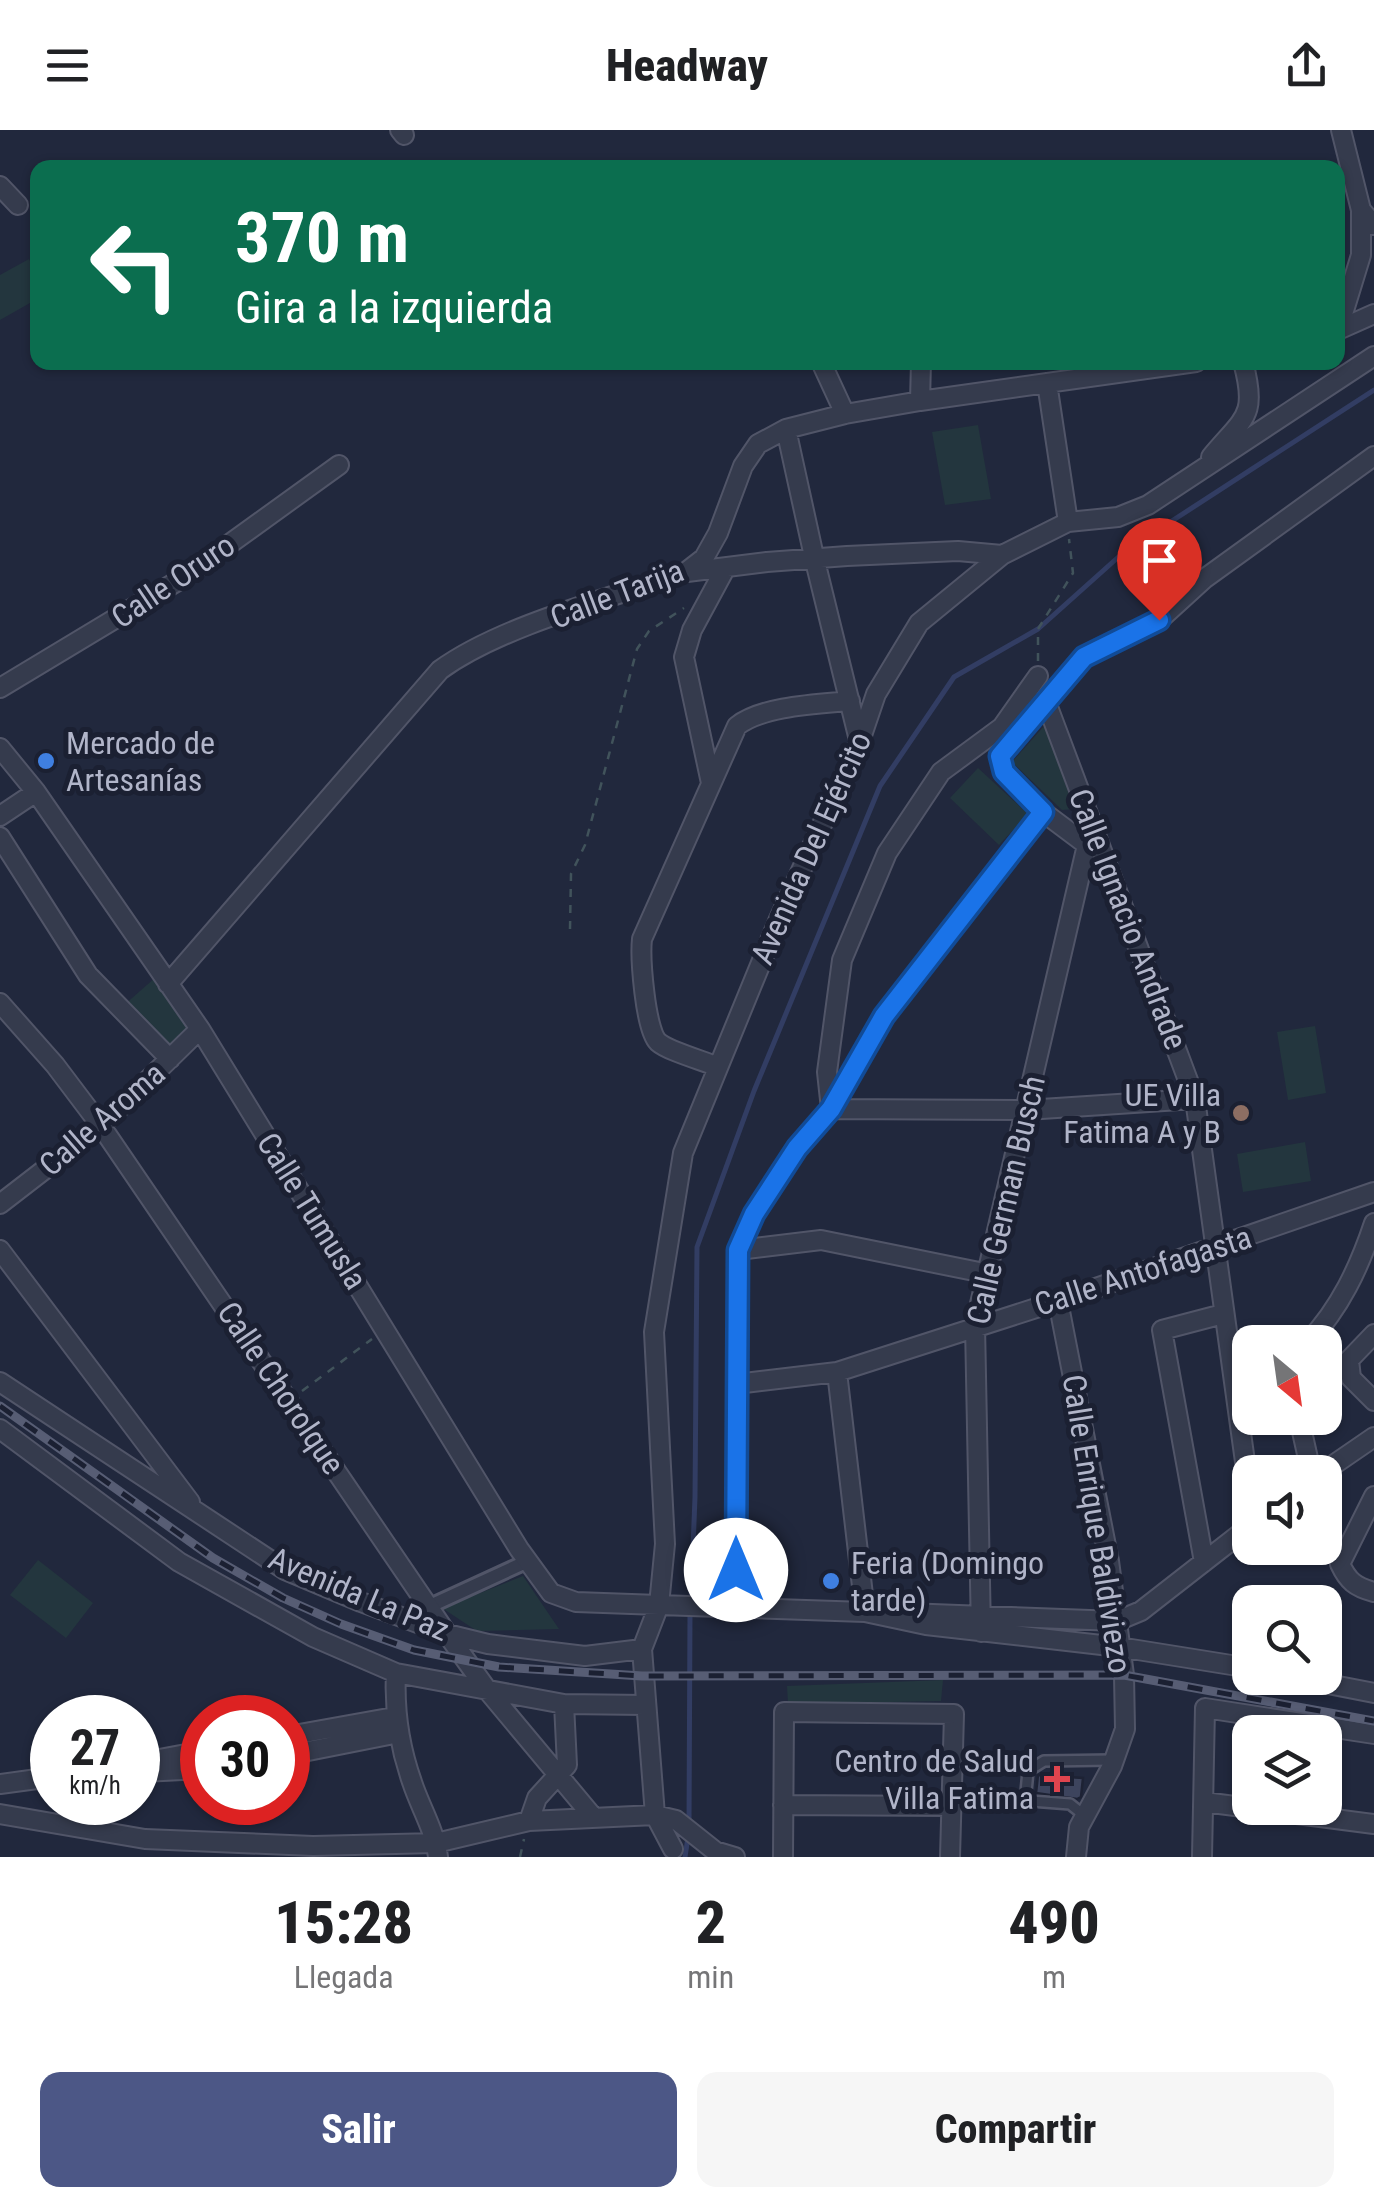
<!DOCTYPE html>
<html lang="es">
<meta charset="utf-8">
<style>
:root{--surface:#fff;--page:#f6f6f6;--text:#202124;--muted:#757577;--accent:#4c5786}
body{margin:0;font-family:"Roboto Condensed",sans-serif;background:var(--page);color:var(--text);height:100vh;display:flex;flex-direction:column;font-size:38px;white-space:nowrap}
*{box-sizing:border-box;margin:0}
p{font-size:32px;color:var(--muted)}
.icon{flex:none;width:55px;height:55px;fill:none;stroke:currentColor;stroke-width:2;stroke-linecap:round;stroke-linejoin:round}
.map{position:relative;height:1727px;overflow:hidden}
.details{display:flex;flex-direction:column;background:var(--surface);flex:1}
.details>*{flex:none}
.top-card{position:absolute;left:30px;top:30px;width:1315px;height:210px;border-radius:20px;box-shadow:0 2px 8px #0004;background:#0b6e4f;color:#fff;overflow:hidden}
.needle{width:65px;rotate:151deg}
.fabs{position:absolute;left:1232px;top:1195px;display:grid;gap:20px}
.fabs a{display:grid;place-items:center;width:110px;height:110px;border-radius:20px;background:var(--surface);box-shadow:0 2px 8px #0004;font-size:50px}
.speed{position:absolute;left:30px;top:1565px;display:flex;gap:20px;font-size:50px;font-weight:700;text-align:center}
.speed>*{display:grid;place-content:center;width:130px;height:130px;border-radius:50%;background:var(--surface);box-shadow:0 2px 8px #0004;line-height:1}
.speed small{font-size:25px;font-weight:400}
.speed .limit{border:15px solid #d22;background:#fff;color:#111}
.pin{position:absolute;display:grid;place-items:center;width:85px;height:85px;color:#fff;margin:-102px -42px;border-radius:50% 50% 50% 0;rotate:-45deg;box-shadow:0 0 10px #0007}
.pin .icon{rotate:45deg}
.me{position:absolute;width:110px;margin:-55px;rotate:0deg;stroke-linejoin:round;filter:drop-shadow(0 0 8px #0008)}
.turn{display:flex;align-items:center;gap:35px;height:210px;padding:0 40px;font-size:45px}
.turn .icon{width:130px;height:130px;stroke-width:2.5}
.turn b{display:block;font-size:70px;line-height:85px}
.eta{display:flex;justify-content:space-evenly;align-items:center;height:170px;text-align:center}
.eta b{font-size:60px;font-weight:800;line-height:70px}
.cta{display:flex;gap:20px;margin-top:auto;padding:20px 40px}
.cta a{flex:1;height:115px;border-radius:20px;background:var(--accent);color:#fff;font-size:40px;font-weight:800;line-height:115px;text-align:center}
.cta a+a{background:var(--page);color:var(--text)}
header{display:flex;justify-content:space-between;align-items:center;height:130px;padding:0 40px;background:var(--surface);font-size:45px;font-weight:800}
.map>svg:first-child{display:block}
.green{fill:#23363e}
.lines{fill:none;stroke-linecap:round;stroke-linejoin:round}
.stream{stroke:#323d63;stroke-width:5}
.building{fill:#3d445d;stroke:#1d2234;stroke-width:2.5}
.service-casing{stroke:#515568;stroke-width:14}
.pedestrian-casing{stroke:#515568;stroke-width:18}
.minor-casing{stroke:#515568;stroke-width:22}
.path{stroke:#41535b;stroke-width:2.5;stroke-dasharray:8 8;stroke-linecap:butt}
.service{stroke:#353b4d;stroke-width:9}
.pedestrian{stroke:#353b4d;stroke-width:12}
.minor{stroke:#353b4d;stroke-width:18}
.rail-casing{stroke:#575d74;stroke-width:9}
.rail{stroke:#1b2032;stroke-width:5;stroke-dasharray:15;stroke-linecap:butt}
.route-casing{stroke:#114b97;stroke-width:25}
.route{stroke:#1a73e8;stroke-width:18}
.shop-dot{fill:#3f7fe0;stroke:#1b2032;stroke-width:4}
.education-dot{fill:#8d6e63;stroke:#1b2032;stroke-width:4}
.health-dot{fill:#e0444e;stroke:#1b2032;stroke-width:4}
.labels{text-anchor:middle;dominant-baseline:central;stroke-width:10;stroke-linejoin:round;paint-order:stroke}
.street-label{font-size:32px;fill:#b1b5c9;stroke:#1b2032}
.poi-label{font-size:32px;fill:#b1b5c9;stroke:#1b2032;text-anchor:start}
</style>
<header><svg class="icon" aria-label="menu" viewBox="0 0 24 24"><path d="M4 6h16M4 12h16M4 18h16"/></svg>Headway<svg class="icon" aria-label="share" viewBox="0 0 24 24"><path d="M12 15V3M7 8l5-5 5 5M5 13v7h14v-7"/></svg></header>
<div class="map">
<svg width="1374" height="1727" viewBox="0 0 1374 1727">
<rect width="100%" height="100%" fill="#21283d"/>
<!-- green -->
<path class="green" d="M 29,129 L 37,145 L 37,169 L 0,190 L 0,145 Z
M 978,295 L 991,369 L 945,375 L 932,302 Z
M 1045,595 L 1074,679 L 1062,680 L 1012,632 Z
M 978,638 L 1028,684 L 999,715 L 950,668 Z
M 156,847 L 194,898 L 170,924 L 123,876 Z
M 1315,896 L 1326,963 L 1288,970 L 1277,902 Z
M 1305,1012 L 1311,1051 L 1243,1062 L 1237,1024 Z
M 38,1430 L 93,1473 L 66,1508 L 10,1465 Z
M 523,1446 L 559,1499 L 477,1501 L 442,1478 Z
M 943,1550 L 941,1571 L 788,1574 L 787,1556 Z"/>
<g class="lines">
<!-- stream -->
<path class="stream" d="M 691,1471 L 695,1367 L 697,1117 L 754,961 L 880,656 L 954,547 L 1038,499 L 1124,422 L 1374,260
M 689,1696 L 690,1482
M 685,1727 L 688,1707"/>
</g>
<!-- building -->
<path class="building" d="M 1038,1645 L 1083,1648 L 1081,1667 L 1077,1669 L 1036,1663 Z"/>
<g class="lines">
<!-- service casing -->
<g class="service-casing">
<path id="service" d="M 1085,1686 L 1070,1674 L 1031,1671 L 1026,1662 L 1028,1641 L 1044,1631 L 1112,1630"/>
</g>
<!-- pedestrian casing -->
<g class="pedestrian-casing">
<path id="pedestrian" d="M 428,1477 L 528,1431"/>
</g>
<!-- minor casing -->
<g class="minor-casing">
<path id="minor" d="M 400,0 L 404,5
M 1341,0 L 1361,80 L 1374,95
M 0,56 L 18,75
M 1338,200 L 1361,125 L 1361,80
M 1338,200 L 1374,184
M 821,232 L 845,284
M 1047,253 L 1068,392
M 920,271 L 921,232
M 786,299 L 815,431 L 859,610
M 1211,327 C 1244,287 1258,287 1243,232
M 687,442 L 767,432 L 847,426 L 958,421 L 1002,425
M 1038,546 L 1002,597 L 941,642 L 887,723 L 842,830 L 827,942 L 831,979 L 1026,980 L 1195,969
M 0,558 L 181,449 L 339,335
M 1045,569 L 1195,969 L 1250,1368
M 0,618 L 36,662 L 200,899 L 519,1419 L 551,1463 L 576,1472 L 659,1475 L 665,1414 L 654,1202 L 683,1023 L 779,789 L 860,611 L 876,564 L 919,493 L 1002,425 L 1068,392 L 1118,387 L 1148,375 L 1374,226
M 711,653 L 684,527 L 692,500 L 726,437
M 1043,682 L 1004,643 L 1001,626 L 1084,527 L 1159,490 L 1204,449 L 1374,326
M 0,686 L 36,662
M 0,707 L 88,845 L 170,929
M 168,854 L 440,540 C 502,495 611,468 686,442 L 704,428 L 718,403 L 743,336 L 758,314 L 786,299 L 845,284 L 920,271 L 1196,232
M 0,873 L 55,935 L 101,996 L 447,1504 L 488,1561 L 594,1688
M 718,937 C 704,931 668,921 658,912 C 645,899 640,827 642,809 L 737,596 C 762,576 818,574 850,571
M 0,1074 L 101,996 L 200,899
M 0,1120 L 190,1372
M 738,1120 L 821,1110 L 989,1144
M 1058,1171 L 1109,1431 L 1124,1545 L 1125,1599 L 1112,1636 L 1079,1697 L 1076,1727
M 1374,1204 L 1349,1230 L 1351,1248 L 1374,1271
M 1308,1212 C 1340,1178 1359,1138 1374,1093
M 837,1242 L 865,1482
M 0,1252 L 285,1440 L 361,1472 L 447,1504 L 488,1514 L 585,1526 L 642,1519 L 659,1475 L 865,1482 L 926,1495 L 1119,1517 L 1250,1538
M 736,1254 L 837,1242 L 1058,1171 L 1374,1062
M 1299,1288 L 1311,1342
M 0,1299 L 179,1432 L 313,1507 L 396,1543 L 564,1574 L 645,1575
M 1323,1342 L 1374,1307
M 1374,1366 L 1340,1434 C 1348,1451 1355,1457 1374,1462
M 1204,1432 L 1162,1200 L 1223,1184
M 735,1477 L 738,1120 L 754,1084 L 797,1018 L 831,979 L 883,886 L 1043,682 L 1087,715
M 906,1483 L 1117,1491 L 1141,1481 L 1250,1396
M 981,1502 L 975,1195 L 1087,715 L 1097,712
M 642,1519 L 655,1685 L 673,1719
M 396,1543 C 394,1581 399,1615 412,1652 C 420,1677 435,1700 438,1727
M 1297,1548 L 1374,1563
M 288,1606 L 394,1587
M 288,1625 L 399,1603
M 138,1633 L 202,1621
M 143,1642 L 202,1639
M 0,1654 L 52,1647
M 1204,1672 L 1374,1694
M 783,1675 L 951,1676
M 0,1684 L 145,1709 L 313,1716 L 436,1713 L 529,1691 L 655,1685 L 676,1690 L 715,1721 L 735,1727
M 529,1691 L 537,1668 L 567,1635 L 564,1574
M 783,1727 L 784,1582 L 954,1584 L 950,1727
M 1202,1727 L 1205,1578 L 1374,1604"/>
</g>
<!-- path -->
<path class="path" d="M 1038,531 L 1038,499 L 1073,443 L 1069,409
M 570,799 L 571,744 L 585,715 L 637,519 L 649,501 L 684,478
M 302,1261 L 372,1209
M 520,1727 L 524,1709"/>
<!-- service -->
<use href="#service" class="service"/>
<!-- pedestrian -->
<use href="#pedestrian" class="pedestrian"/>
<!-- minor -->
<use href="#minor" class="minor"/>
<!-- rail casing -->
<g class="rail-casing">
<path id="rail" d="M 0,1276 L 213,1428 L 283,1468 L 341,1494 L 414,1520 L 499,1537 L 642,1546 L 1124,1545 L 1374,1591"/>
</g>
<!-- rail -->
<use href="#rail" class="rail"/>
</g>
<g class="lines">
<!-- route casing -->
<g class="route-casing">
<path id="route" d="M 736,1440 L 738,1120 L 754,1084 L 797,1018 L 831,979 L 884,886 L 1043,682 L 1004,642 L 1000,626 L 1084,527 L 1159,490"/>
</g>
<!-- route -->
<use href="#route" class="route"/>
</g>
<!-- markers -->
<g class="shop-dot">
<circle cx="46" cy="631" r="10"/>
<circle cx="831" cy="1451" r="10"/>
</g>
<circle class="education-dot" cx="1241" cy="983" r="10"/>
<path class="health-dot" d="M1052 1634h10v10h10v10h-10v10h-10v-10h-10v-10h10z"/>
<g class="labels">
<!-- street labels -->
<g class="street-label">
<text transform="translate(173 451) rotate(-34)">Calle Oruro</text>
<text transform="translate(617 464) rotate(-21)">Calle Tarija</text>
<text transform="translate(811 718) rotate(-66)">Avenida Del Ejército</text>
<text transform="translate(1128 789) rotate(69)">Calle Ignacio Andrade</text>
<text transform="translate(102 989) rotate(-41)">Calle Aroma</text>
<text transform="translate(1006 1070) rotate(-77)">Calle German Busch</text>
<text transform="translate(312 1081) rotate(58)">Calle Tumusla</text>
<text transform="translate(1143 1141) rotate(-18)">Calle Antofagasta</text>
<text transform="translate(281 1258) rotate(56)">Calle Chorolque</text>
<text transform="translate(1097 1394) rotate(81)">Calle Enrique Baldiviezo</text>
<text transform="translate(359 1464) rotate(23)">Avenida La Paz</text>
</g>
<!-- poi labels -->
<g class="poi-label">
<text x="66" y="613">Mercado de<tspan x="66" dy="37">Artesanías</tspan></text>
<text x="1221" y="965" text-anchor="end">UE Villa<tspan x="1221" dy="37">Fatima A y B</tspan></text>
<text x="851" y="1433">Feria (Domingo<tspan x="851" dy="37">tarde)</tspan></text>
<text x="1034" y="1631" text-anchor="end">Centro de Salud<tspan x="1034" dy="37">Villa Fatima</tspan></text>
</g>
</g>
</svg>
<div class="fabs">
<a><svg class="needle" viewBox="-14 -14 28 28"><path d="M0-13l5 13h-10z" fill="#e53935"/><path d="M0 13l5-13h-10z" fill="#757577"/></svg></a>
<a><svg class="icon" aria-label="sound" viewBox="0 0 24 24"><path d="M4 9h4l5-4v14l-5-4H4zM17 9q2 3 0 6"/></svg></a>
<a><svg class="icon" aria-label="search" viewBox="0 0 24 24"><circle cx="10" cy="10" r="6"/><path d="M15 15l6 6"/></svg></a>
<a><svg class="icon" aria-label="layers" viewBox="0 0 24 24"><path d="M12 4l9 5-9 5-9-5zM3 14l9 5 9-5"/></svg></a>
</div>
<div class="speed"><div>27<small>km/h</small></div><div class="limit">30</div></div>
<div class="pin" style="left:1159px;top:490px;background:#d93025"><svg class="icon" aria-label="arrive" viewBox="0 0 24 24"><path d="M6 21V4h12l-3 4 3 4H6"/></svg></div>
<svg class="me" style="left:736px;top:1440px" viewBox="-20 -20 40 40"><circle r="19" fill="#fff"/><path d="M0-13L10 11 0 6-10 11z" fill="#1a73e8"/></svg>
<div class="top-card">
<div class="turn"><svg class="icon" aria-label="left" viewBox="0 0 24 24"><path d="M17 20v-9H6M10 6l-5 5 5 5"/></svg><div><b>370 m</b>Gira a la izquierda</div></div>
</div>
</div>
<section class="details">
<div class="eta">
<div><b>15:28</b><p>Llegada</p></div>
<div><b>2</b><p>min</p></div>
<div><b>490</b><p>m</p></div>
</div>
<div class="cta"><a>Salir</a><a>Compartir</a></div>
</section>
